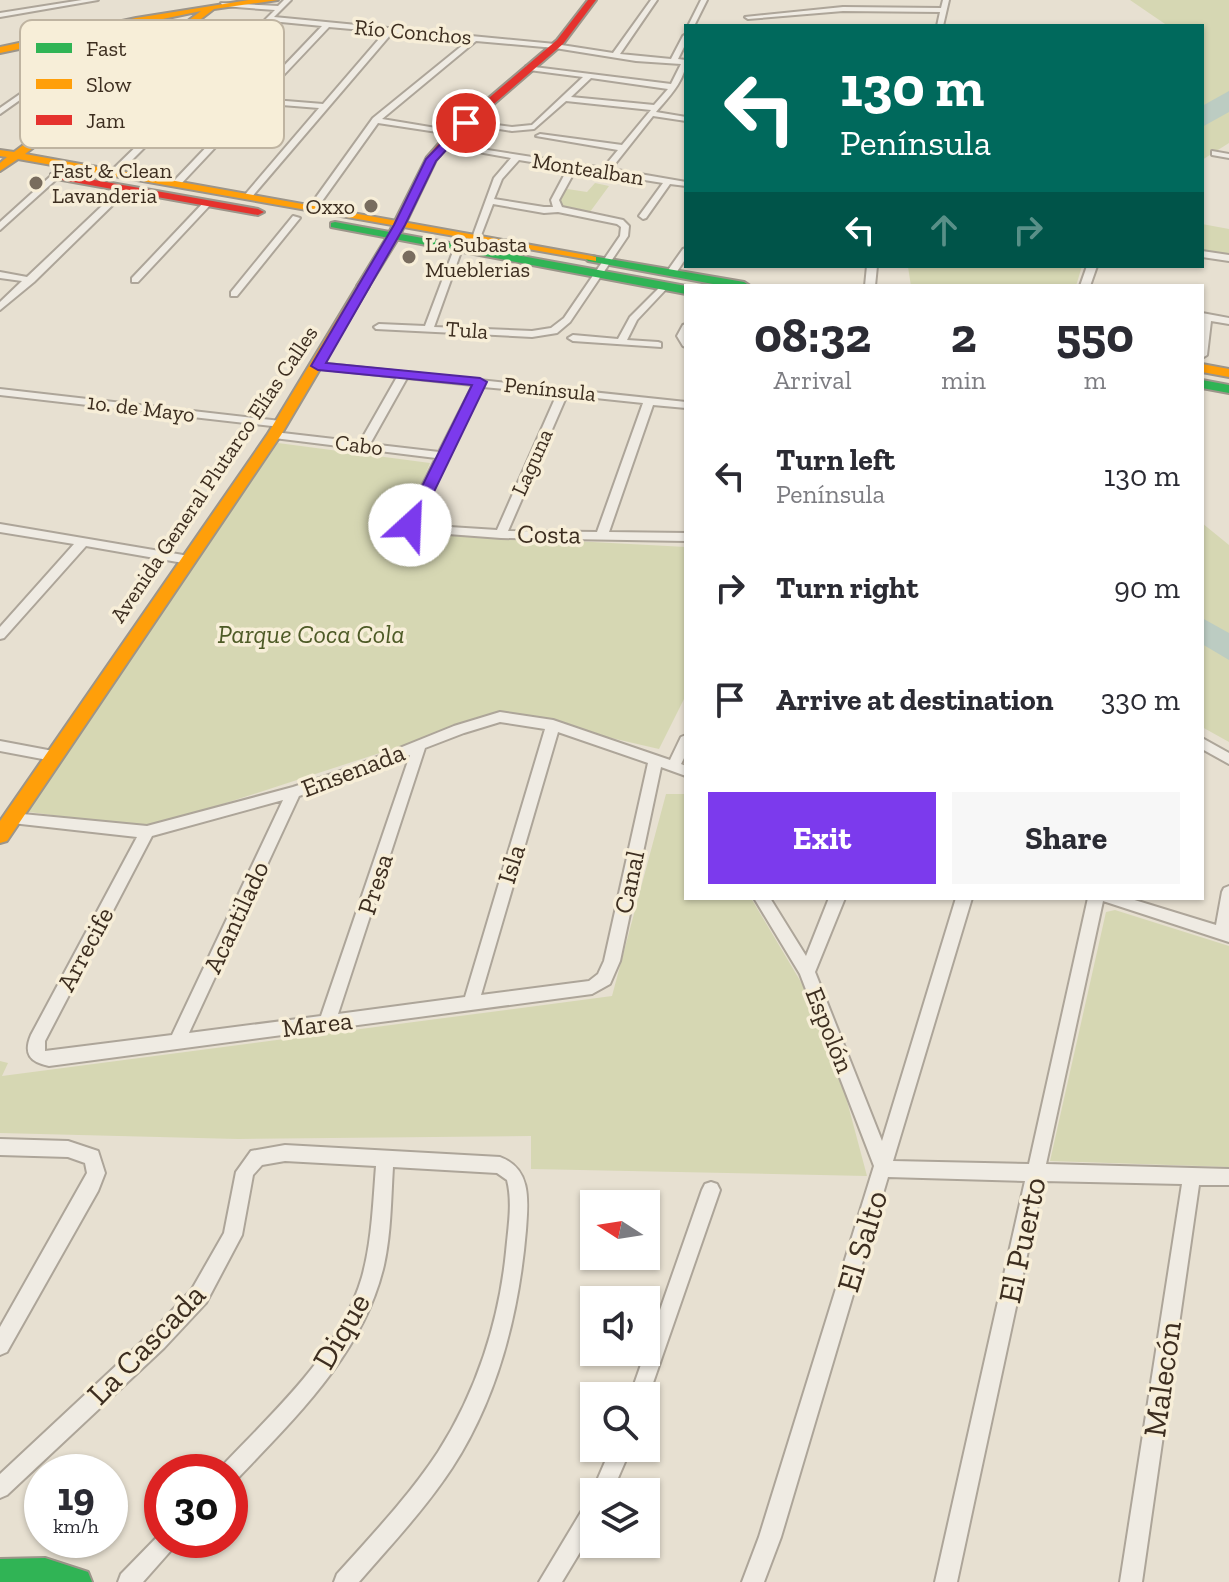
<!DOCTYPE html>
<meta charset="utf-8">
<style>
:root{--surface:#fff;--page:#f7f7f7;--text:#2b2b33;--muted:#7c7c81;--accent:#7c3aed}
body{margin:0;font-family:"Zilla Slab",serif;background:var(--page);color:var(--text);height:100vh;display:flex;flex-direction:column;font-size:30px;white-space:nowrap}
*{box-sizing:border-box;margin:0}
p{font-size:26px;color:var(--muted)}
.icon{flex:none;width:44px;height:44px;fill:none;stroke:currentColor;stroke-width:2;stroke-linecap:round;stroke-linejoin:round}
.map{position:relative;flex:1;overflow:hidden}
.details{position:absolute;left:684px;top:284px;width:520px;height:616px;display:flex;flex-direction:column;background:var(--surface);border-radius:0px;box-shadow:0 2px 6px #0004}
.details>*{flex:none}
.guide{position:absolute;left:684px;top:24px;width:520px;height:244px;border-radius:0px;box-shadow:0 2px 6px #0004;background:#00695c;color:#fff;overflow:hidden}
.needle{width:52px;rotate:282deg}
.buttons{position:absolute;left:580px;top:1190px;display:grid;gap:16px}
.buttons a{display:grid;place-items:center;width:80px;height:80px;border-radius:0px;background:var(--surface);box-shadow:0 2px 6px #0004;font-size:40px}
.speed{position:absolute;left:24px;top:1454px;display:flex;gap:16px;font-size:40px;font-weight:700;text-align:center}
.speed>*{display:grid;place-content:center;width:104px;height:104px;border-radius:50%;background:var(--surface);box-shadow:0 2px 6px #0004;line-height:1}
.speed small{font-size:20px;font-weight:400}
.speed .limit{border:12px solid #d22;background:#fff;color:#111}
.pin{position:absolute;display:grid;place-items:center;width:68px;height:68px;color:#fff;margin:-34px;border:4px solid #fff;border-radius:50%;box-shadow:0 2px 8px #0007}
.me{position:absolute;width:88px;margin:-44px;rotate:25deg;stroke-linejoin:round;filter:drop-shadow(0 0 6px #0008)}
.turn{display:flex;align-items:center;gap:28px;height:168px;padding:0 24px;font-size:36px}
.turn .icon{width:104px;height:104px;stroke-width:2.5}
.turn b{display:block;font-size:56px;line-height:68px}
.lanes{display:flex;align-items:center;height:76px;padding:0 24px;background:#0003;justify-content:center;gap:40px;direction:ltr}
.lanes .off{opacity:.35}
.eta{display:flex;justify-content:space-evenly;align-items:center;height:136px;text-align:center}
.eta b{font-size:48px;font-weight:700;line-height:56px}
.button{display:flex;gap:16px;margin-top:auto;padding:16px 24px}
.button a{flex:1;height:92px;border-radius:0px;background:var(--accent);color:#fff;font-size:32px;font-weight:700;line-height:92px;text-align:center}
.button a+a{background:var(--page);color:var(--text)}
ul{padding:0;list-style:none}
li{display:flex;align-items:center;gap:24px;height:112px;padding:0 24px}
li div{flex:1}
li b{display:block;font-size:30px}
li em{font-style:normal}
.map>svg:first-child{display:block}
.green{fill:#d6d7b3}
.water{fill:#bcccc2}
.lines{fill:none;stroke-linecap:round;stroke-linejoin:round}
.street-casing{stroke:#ada599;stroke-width:4}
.fast-casing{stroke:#9c958a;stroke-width:4}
.slow-casing{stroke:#9c958a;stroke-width:4}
.jam-casing{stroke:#9c958a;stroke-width:4}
.street{fill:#efebe3;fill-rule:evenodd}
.fast{fill:#30b455;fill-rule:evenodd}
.slow{fill:#ff9f0a;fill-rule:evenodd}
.jam{fill:#e5322d;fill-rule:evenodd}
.route{fill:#7c3aed;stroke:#51269a;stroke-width:2}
.poi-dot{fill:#786c5e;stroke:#f7eed8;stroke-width:3}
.labels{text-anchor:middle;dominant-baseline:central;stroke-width:7;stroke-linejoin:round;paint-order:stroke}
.far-street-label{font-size:22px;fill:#3d2e20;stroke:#f7eed8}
.far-poi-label{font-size:22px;fill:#3d2e20;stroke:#f7eed8;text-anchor:start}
.street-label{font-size:26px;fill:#3d2e20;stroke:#f7eed8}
.park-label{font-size:26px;font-style:italic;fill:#4d5a26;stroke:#f7eed8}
.near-street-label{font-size:32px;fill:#3d2e20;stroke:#f7eed8}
.key{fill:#f7eed8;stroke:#bfb4a1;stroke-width:2}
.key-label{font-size:22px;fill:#3d2e20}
</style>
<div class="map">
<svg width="1229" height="1582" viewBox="0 0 1229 1582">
<rect width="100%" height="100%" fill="#e7e0d1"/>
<!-- green -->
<path class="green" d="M 1130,0 L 1229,0 L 1229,143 L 1202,160 L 1202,26 L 1168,26 Z
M 595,183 L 609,186 L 587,216 L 563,211 L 555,200 L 561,188 L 587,192 Z
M 1202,224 L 1229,229 L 1229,257 L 1202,252 Z
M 901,266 L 1082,266 L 1076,286 L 911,286 L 908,267 Z
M 278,443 L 430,463 L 402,532 L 686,547 L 686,695 L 659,749 L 503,713 L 149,828 L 22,811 Z
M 1202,523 L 1229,545 L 1229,742 L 1202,727 Z
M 666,794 L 686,794 L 686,898 L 751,898 L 827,1026 L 867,1176 L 531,1169 L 531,1136 L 238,1139 L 0,1133 L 0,1061 L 8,1063 L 2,1076 L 612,996 Z
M 1115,910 L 1229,946 L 1229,1167 L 1050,1161 L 1106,912 Z"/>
<!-- water -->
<path class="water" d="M 1229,91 L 1229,112 L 1202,127 L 1202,106 Z
M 1202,618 L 1229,633 L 1229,660 L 1202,644 Z"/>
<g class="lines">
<!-- street casing -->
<g class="street-casing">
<path id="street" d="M 82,0 L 98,0 L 0,17 L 0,13 Z
M 284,0 L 291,0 L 274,17 L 555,44 L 613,53 L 651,0 L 657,0 L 620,54 L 671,59 L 683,36 L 686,34 L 686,43 L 678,59 L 686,60 C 686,80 668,98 656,112 L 686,117 L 686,121 L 653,116 L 611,169 L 686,182 L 686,186 L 670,184 L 646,218 L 643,219 L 639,216 L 663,183 L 576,169 L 559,200 L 562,207 L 623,220 L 629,226 L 628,236 L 570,322 L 557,333 L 532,337 L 376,329 L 374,327 L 379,324 L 425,326 L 454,249 L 458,246 L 462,249 L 434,327 L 532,331 L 551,328 L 564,318 L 620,236 L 621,227 L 617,224 L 558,212 L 544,213 L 493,204 L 480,238 L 473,240 L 472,238 L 494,178 L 511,158 L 439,145 L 443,143 L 603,168 L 618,150 L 536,136 L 540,134 L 622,145 L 651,110 L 566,101 L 534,129 L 512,131 L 462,123 L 466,121 L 512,127 L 532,125 L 583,77 L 529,70 L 526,66 L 671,84 L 681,64 L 636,61 L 555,48 L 476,41 L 382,119 L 454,131 L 458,133 L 457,135 L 378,123 L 315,211 L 309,211 L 309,207 L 373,118 L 469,40 L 392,33 L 250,199 L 243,197 L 319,108 L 257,103 L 179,186 L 173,186 L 173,182 L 322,26 L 271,21 L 117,175 L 111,175 L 111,171 L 191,93 L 110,87 L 106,85 L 107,83 L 195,89 L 275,10 L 223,6 L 221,3 L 278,6 ZM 329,27 L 385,32 L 323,104 L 261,99 ZM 591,78 L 668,89 L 654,105 L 571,97 ZM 519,160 L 568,168 L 551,200 L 553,207 L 544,207 L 494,199 L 502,179 Z
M 701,0 L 707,0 L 694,26 L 688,26 Z
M 943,0 L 949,0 L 943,26 L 937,26 L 940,12 L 843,11 L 748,19 L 745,17 L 843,7 L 941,8 Z
M 125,21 L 130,22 L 0,114 L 0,108 Z
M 1212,151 L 1229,154 L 1229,158 L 1212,155 Z
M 53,174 L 60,176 L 0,230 L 0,222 Z
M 123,186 L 130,188 L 34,282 L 0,310 L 0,302 L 22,281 L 0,278 L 0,272 L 27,277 Z
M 205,201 L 212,203 L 138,282 L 132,282 L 132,278 Z
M 293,216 L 300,218 L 237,296 L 231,296 L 231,292 Z
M 686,248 L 686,258 L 676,273 L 668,275 L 666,273 L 683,249 Z
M 1202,251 L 1229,255 L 1229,261 L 1202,257 Z
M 867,266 L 877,266 L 875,286 L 865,286 Z
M 1087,266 L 1097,266 L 1090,286 L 1080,286 Z
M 664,283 L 669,286 L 637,320 L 627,340 L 658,342 L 661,343 L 661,347 L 573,341 L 568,338 L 573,335 L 618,339 L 630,317 Z
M 1202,313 L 1229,318 L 1229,324 L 1211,321 L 1207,355 L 1202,358 Z
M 686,324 L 686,347 L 683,346 L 677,336 L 683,325 Z
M 318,363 L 686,402 L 686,408 L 653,405 L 609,532 L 686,533 L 686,541 L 501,538 L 408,531 L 406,518 L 436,458 L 274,438 L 269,435 L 274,432 L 360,442 L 397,377 L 314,368 L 314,364 ZM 407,378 L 473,385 L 439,452 L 370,444 ZM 483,387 L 557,394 L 497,530 L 418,525 L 418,518 ZM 567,395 L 643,403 L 597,532 L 508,531 Z
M 0,389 L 281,421 L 286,424 L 281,427 L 0,395 Z
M 0,524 L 189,556 L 195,560 L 189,564 L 86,546 L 4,638 L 0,639 L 0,627 L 74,544 L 0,532 Z
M 500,712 L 553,720 L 670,760 L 681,737 L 686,735 L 686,754 L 681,764 L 686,766 L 686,776 L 661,767 L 620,961 L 610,984 L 592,994 L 49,1066 C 30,1062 23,1054 31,1035 L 137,837 L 12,823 L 7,822 L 5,818 L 7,814 L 12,813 L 147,826 L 293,787 L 350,768 L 454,726 ZM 500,722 L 545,729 L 465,997 L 338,1014 L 425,748 L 464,733 ZM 558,732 L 648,763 L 604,961 L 598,974 L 589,981 L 481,995 ZM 410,755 L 321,1016 L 189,1033 L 299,796 L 360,776 ZM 283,800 L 172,1035 L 45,1051 L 45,1041 L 152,836 Z
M 1202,738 L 1229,753 L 1229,764 L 1202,749 Z
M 0,741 L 53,751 L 60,756 L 53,761 L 0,751 Z
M 1229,886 L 1229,942 L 1103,901 L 1046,1164 L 1229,1169 L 1229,1185 L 1199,1185 L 1142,1582 L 1120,1582 L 1182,1184 L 1043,1181 L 957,1582 L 935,1582 L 1025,1181 L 888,1177 L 781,1537 L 764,1582 L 742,1582 L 759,1537 L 874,1166 L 800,974 L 754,898 L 770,898 L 806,956 L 829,898 L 845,898 L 815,972 L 882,1141 L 956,898 L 972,898 L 893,1161 L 1029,1164 L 1088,898 L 1128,898 L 1216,925 L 1222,892 L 1224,888 Z
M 0,1139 L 68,1141 L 98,1151 L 105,1173 L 98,1191 L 7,1352 L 0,1355 L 0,1327 L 87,1173 L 85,1163 L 68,1157 L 0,1155 Z
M 285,1145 L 500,1157 C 532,1169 528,1201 526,1230 C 519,1313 498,1397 452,1468 C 425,1509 391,1545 359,1582 L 334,1582 L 337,1574 C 372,1535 409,1496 438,1452 C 476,1393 499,1322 506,1252 C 508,1229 513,1203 507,1180 L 497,1173 L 393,1167 C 391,1200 391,1233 384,1265 C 364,1352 296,1417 237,1479 L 230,1482 L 230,1472 L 220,1472 L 223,1465 C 275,1410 340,1352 362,1277 C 372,1241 373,1203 376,1166 L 285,1161 L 262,1165 L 253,1175 L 242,1235 L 206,1303 L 164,1348 L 7,1495 L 0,1498 L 0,1474 L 150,1334 L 192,1289 L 224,1233 L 236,1172 L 251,1151 Z
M 711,1182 L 717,1184 L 720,1190 L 646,1403 L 646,1396 L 630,1396 L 702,1190 L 705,1184 Z
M 611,1448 L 631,1448 L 612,1492 L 594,1492 L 594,1498 L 592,1492 Z
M 594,1499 L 594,1529 L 562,1582 L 539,1582 L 587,1502 Z
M 162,1532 L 162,1540 L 178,1540 L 174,1547 L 143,1582 L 118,1582 L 121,1574 Z"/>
</g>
<!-- fast casing -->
<g class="fast-casing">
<path id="fast" d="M 335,222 L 686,286 L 686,294 L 331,227 L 331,223 Z
M 592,256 L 744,282 L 750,286 L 724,286 L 588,261 L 586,259 Z
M 1202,380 L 1229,385 L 1229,393 L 1202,388 Z
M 45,1558 L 88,1572 L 92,1582 L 0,1582 L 0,1559 Z"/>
</g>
<!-- slow casing -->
<g class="slow-casing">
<path id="slow" d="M 249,0 L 278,0 L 214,9 L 25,154 L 592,256 L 596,257 L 596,261 L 18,159 L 0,171 L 0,163 L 7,157 L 0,156 L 0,150 L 14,152 L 201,11 L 0,53 L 0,47 L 136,18 Z
M 359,283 L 369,286 L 281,435 L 7,841 L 0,843 L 0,821 L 267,435 Z
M 1202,364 L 1229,369 L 1229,377 L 1202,372 Z"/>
</g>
<!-- jam casing -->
<g class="jam-casing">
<path id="jam" d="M 588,0 L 596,0 L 563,44 L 458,135 L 436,160 L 399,237 L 367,289 L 359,289 L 357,286 L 387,237 L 427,157 L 450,131 L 557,40 Z
M 55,173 L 258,209 L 264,212 L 258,215 L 51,178 L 51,174 Z"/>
</g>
<!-- street -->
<use href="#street" class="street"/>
<!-- fast -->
<use href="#fast" class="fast"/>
<!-- slow -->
<use href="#slow" class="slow"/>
<!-- jam -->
<use href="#jam" class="jam"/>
</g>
<!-- route -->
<path class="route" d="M 463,121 L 471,123 L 436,161 L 405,225 L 326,363 L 480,378 L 487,382 L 418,525 L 410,530 L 403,525 L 472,385 L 318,370 L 311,366 L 394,225 L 426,159 Z"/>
<!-- markers -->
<g class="poi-dot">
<circle cx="36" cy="183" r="8"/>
<circle cx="371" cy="206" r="8"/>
<circle cx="409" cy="257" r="8"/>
</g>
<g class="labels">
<!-- far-street labels -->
<g class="far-street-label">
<text transform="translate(413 32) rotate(5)">Río Conchos</text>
<text transform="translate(588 169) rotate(9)">Montealban</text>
<text transform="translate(467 330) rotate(4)">Tula</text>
<text transform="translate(550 389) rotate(6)">Península</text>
<text transform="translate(141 408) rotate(7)">1o. de Mayo</text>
<text transform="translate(359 445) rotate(7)">Cabo</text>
<text transform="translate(532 462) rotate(-66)">Laguna</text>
<text transform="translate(214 474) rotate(-56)">Avenida General Plutarco Elías Calles</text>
</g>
<!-- far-poi labels -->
<g class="far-poi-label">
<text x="52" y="170">Fast &amp; Clean<tspan x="52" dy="25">Lavanderia</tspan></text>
<text x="355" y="206" text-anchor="end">Oxxo</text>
<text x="425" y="244">La Subasta<tspan x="425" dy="25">Mueblerias</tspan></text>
</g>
<!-- street labels -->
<g class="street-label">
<text transform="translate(549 534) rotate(1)">Costa</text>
<text transform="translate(353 770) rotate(-21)">Ensenada</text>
<text transform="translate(511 864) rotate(-73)">Isla</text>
<text transform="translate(629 882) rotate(-78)">Canal</text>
<text transform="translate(375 884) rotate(-72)">Presa</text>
<text transform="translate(236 917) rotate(-65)">Acantilado</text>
<text transform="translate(85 949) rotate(-62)">Arrecife</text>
<text transform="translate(317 1024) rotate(-7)">Marea</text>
<text transform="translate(830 1030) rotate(68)">Espolón</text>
</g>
<!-- park labels -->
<g class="park-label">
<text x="311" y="634">Parque Coca Cola</text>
</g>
<!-- near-street labels -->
<g class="near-street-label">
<text transform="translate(1022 1240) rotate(-78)">El Puerto</text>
<text transform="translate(862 1241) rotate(-73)">El Salto</text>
<text transform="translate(341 1331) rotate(-60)">Dique</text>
<text transform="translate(146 1344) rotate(-46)">La Cascada</text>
<text transform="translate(1162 1379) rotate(-82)">Malecón</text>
</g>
</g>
<!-- legend -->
<rect x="20" y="20" width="264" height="128" rx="12" class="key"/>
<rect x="36" y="43" width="36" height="10" fill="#30b455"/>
<rect x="36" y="79" width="36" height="10" fill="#ff9f0a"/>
<rect x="36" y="115" width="36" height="10" fill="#e5322d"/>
<g class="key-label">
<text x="86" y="56">Fast</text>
<text x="86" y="92">Slow</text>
<text x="86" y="128">Jam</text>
</g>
</svg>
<div class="buttons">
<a><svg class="needle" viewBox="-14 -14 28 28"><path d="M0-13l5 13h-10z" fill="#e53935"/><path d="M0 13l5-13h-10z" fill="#7c7c81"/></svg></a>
<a><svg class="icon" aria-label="sound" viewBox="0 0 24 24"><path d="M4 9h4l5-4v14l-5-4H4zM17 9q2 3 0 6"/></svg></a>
<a><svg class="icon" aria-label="search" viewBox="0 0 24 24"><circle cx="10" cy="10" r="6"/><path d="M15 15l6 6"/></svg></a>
<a><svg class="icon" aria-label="layers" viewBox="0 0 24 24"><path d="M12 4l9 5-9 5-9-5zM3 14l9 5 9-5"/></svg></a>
</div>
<div class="speed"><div>19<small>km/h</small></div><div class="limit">30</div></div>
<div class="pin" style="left:466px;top:123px;background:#d93025"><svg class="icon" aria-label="arrive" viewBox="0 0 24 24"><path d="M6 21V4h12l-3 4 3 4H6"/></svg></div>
<svg class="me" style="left:410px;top:525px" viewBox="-20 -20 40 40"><circle r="19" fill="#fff"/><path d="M0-13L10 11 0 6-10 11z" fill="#7c3aed"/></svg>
<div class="guide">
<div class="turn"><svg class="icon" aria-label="left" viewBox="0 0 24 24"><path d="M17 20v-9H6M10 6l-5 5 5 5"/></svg><div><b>130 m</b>Península</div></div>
<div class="lanes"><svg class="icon" aria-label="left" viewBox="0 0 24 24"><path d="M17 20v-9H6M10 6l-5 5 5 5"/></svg><svg class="icon off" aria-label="ahead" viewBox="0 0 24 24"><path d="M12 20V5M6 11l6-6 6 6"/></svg><svg class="icon off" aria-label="right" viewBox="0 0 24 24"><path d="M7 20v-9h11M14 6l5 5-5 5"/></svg></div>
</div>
<section class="details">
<div class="eta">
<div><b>08:32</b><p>Arrival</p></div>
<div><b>2</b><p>min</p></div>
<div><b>550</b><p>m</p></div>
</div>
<ul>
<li><svg class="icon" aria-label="left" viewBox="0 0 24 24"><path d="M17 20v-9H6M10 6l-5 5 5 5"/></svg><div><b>Turn left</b><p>Península</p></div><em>130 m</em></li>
<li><svg class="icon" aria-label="right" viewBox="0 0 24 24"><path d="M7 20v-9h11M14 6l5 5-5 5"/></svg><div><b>Turn right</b></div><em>90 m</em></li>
<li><svg class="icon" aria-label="arrive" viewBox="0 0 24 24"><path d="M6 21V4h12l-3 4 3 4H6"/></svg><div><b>Arrive at destination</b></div><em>330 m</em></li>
</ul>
<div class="button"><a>Exit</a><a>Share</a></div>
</section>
</div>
